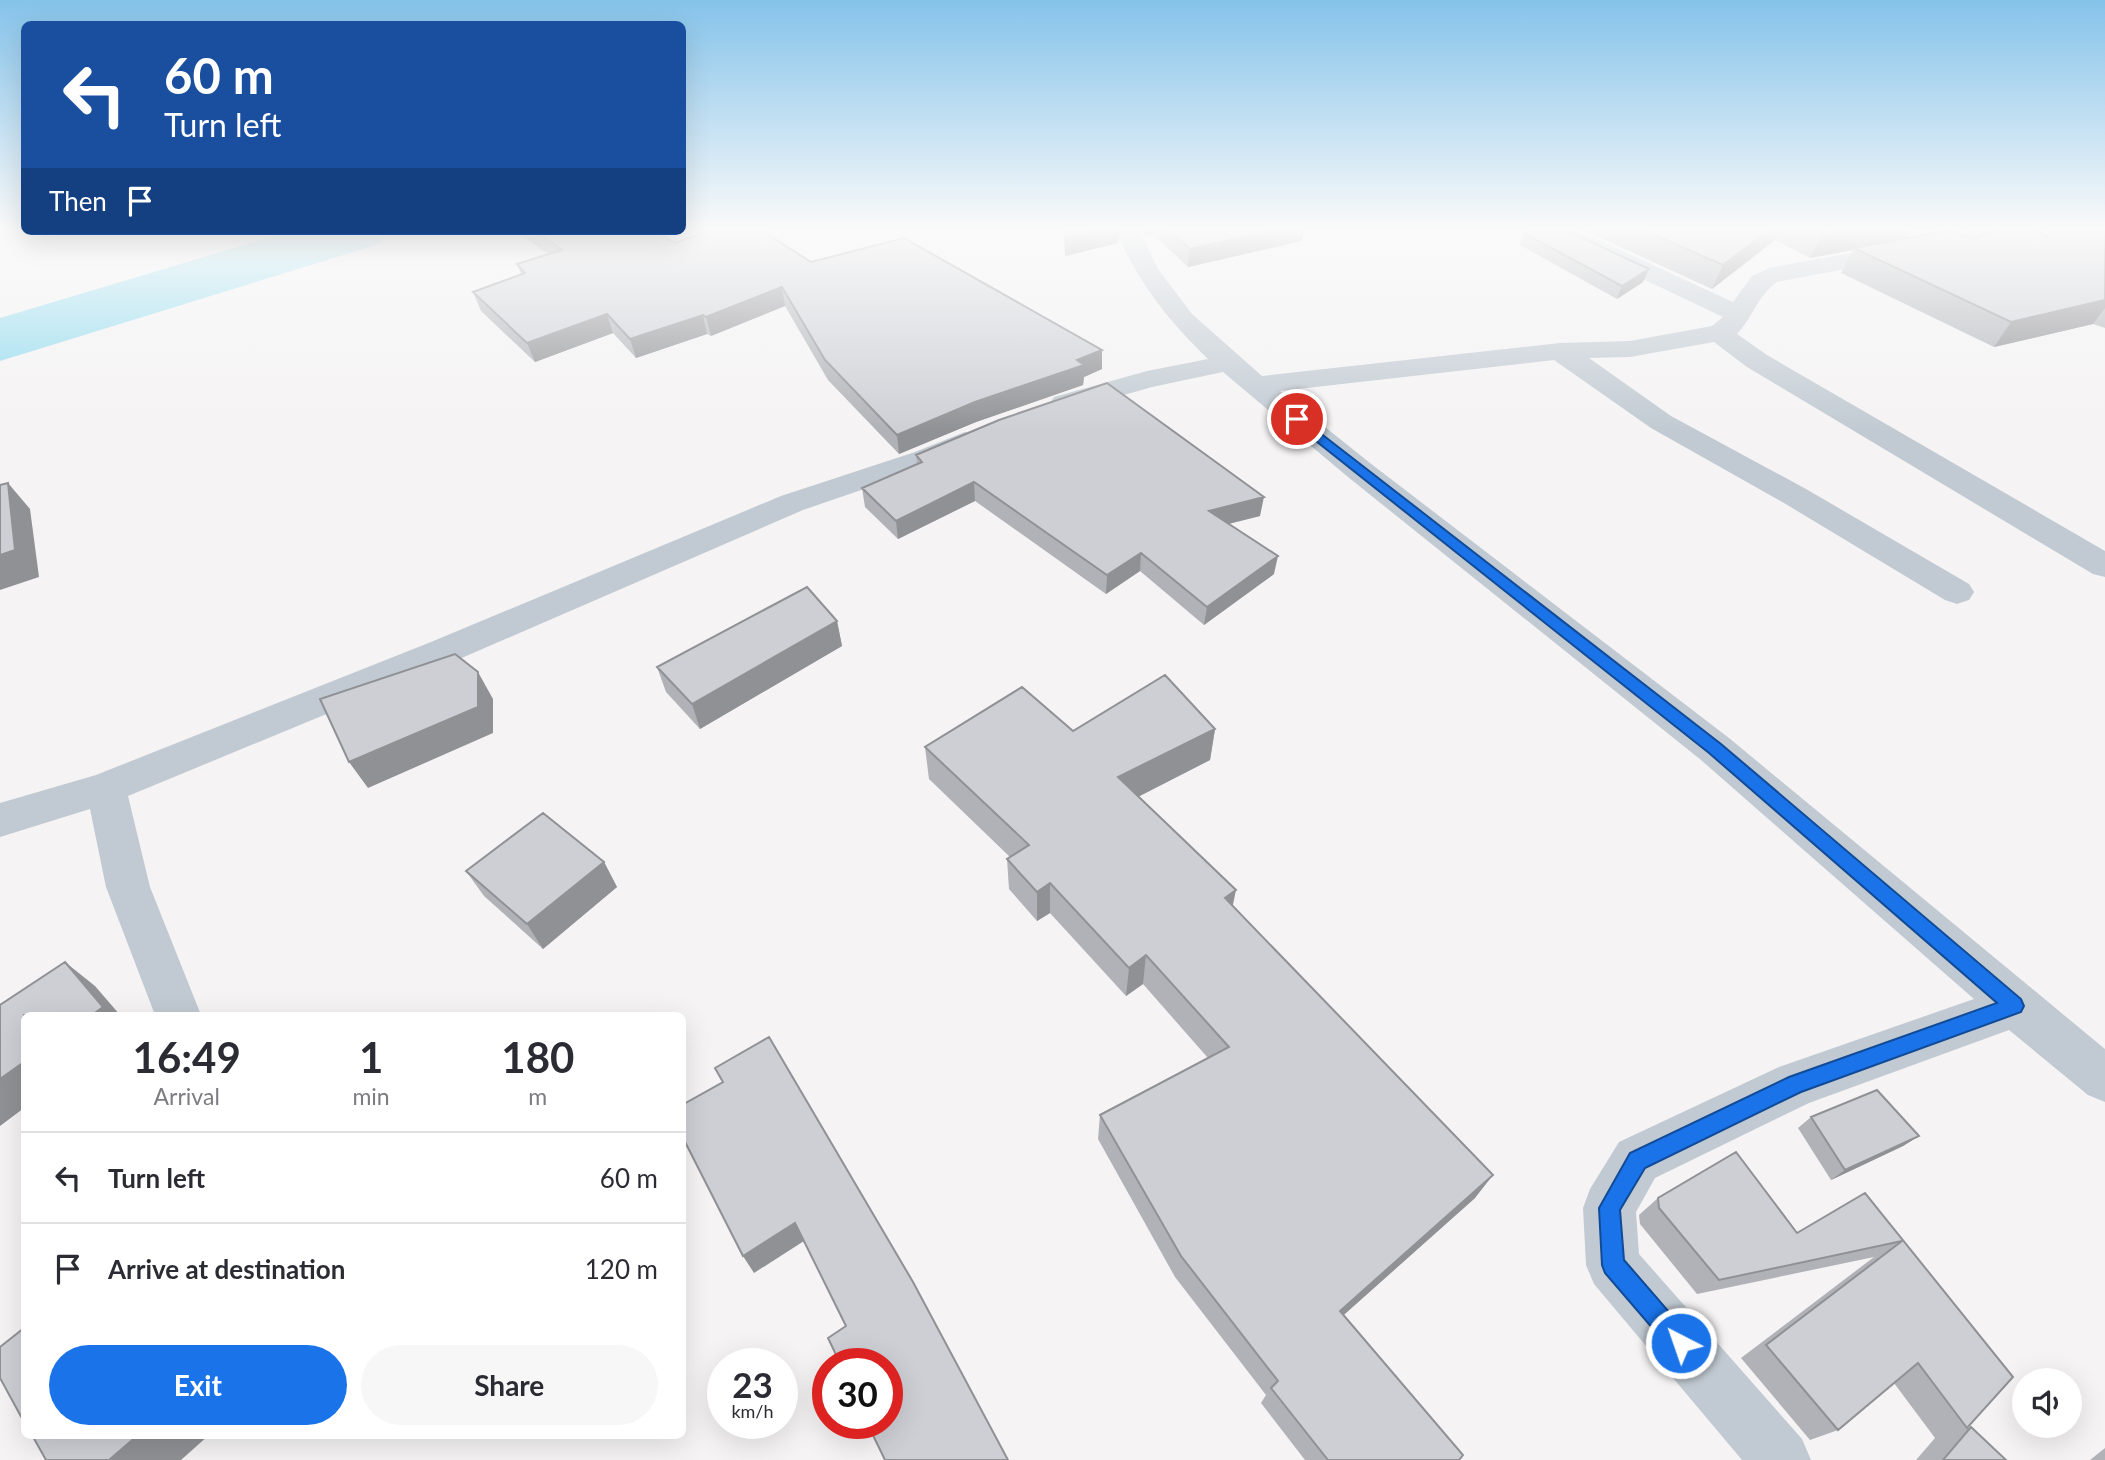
<!DOCTYPE html>
<style>
:root{--surface:#fff;--page:#f7f7f7;--text:#2b2b33;--muted:#7c7c81;--line:#e1e1e2;--accent:#1a73e8}
body{margin:0;font-family:Lato,sans-serif;background:var(--page);color:var(--text);height:100vh;display:flex;flex-direction:column;font-size:26px;white-space:nowrap}
*{box-sizing:border-box;margin:0}
p{font-size:23px;color:var(--muted)}
.icon{flex:none;width:38px;height:38px;fill:none;stroke:currentColor;stroke-width:2;stroke-linecap:round;stroke-linejoin:round}
.map{position:relative;flex:1;overflow:hidden}
.drawer{position:absolute;left:21px;top:1012px;width:665px;height:427px;display:flex;flex-direction:column;background:var(--surface);border-radius:10px;box-shadow:0 7px 28px #0002}
.drawer>*{flex:none}
.guide{position:absolute;left:21px;top:21px;width:665px;height:214px;border-radius:10px;box-shadow:0 7px 28px #0002;background:#1a4fa0;color:#fff;overflow:hidden}
.fabs{position:absolute;left:2012px;top:1368px;display:grid;gap:14px}
.fabs a{display:grid;place-items:center;width:70px;height:70px;border-radius:50%;background:var(--surface);box-shadow:0 7px 28px #0002;font-size:35px}
.speed{position:absolute;left:707px;top:1348px;display:flex;gap:14px;font-size:35px;font-weight:700;text-align:center}
.speed>*{display:grid;place-content:center;width:91px;height:91px;border-radius:50%;background:var(--surface);box-shadow:0 7px 28px #0002;line-height:1}
.speed small{font-size:18px;font-weight:400}
.speed .limit{border:10px solid #d22;background:#fff;color:#111}
.pin{position:absolute;display:grid;place-items:center;width:60px;height:60px;color:#fff;margin:-30px;border:4px solid #fff;border-radius:50%;box-shadow:0 2px 7px #0007}
.me{position:absolute;width:77px;margin:-38px;rotate:319deg;stroke-linejoin:round;filter:drop-shadow(0 0 5px #0008)}
.turn{display:flex;align-items:center;gap:24px;height:147px;padding:0 28px;font-size:32px}
.turn .icon{width:91px;height:91px;stroke-width:2.5}
.turn b{display:block;font-size:49px;line-height:60px}
.then{display:flex;align-items:center;height:66px;padding:0 28px;background:#0003;gap:14px;font-size:26px}
.eta{display:flex;justify-content:space-evenly;align-items:center;height:119px;text-align:center}
.eta b{font-size:42px;font-weight:700;line-height:49px}
.action{display:flex;gap:14px;margin-top:auto;padding:14px 28px}
.action a{flex:1;height:80px;border-radius:42px;background:var(--accent);color:#fff;font-size:28px;font-weight:700;line-height:80px;text-align:center}
.action a+a{background:var(--page);color:var(--text)}
ul{padding:0;list-style:none}
li{display:flex;align-items:center;gap:21px;height:91px;padding:0 28px;border-top:2px solid var(--line)}
li div{flex:1}
li b{display:block;font-size:26px}
li em{font-style:normal}
.map>svg:first-child{display:block}
.lines{fill:none;stroke-linecap:round;stroke-linejoin:round}
.river{fill:#90daee;fill-rule:evenodd}
.minor{fill:#c1cad2;fill-rule:evenodd}
.wall{fill:#b0b2b7}
.shaded-wall{fill:#909195}
.building{fill:#cdcfd5;stroke:#909195;stroke-width:2}
.route{fill:#1a73e8;stroke:#114b97;stroke-width:2}
</style>
<div class="map">
<svg width="2105" height="1460" viewBox="0 0 2105 1460">
<rect width="100%" height="100%" fill="#f5f3f3"/>
<g class="lines">
<!-- river -->
<path class="river" d="M 291,231 L 388,231 L 379,244 L 0,361 L 0,318 Z"/>
<!-- minor -->
<path class="minor" d="M 1114,228 L 1138,228 L 1158,269 L 1192,314 L 1262,376 L 1560,343 L 1630,341 L 1712,326 L 1723,317 L 1546,233 L 1542,228 L 1573,228 L 1733,302 L 1752,276 L 1769,268 L 1987,228 L 2036,228 L 2032,233 L 2024,235 L 1777,282 C 1758,295 1753,317 1737,334 L 1767,355 L 2105,551 L 2105,577 L 2093,574 L 1747,367 L 1714,342 L 1630,357 L 1589,358 L 1671,416 L 1806,489 L 1969,584 L 1974,592 L 1969,600 L 1957,604 L 1945,600 L 1784,503 L 1651,428 L 1554,360 L 1280,391 L 1370,463 L 1729,738 L 2105,1049 L 2105,1102 L 2088,1095 L 2009,1030 L 1809,1103 L 1655,1178 L 1636,1212 L 1639,1254 L 1802,1439 L 1811,1460 L 1742,1460 L 1594,1284 L 1586,1265 L 1583,1208 L 1590,1189 L 1619,1142 L 1779,1067 L 1974,999 L 1701,760 L 1348,477 L 1223,372 L 1152,387 L 1064,412 L 1054,409 L 1050,403 L 1054,397 L 1147,371 L 1208,359 C 1165,317 1139,283 1114,228 Z
M 965,432 L 976,435 L 980,441 L 976,447 L 937,464 L 803,510 L 457,660 L 128,796 L 150,887 L 201,1015 L 155,1015 L 106,887 L 90,809 L 0,837 L 0,803 L 96,775 L 431,642 L 781,496 L 915,452 Z"/>
</g>
<!-- wall -->
<path class="wall" d="M 1063,228 L 1119,228 L 1118,243 L 1065,256 Z
M 1140,228 L 1304,228 L 1302,241 L 1188,267 L 1153,234 L 1145,236 Z
M 1579,228 L 1912,228 L 1906,238 L 1973,239 L 2046,236 L 2105,228 L 2105,328 L 2093,324 L 1994,347 L 1841,273 L 1853,250 L 1810,258 L 1775,240 L 1712,289 Z
M 521,231 L 655,231 L 675,243 L 811,262 L 1102,369 L 1084,377 L 1083,385 L 976,422 L 899,454 L 828,380 L 785,306 L 711,336 L 707,334 L 636,358 L 613,333 L 535,362 L 481,311 L 473,292 L 521,274 L 517,264 L 548,254 L 524,237 Z
M 1524,233 L 1643,282 L 1617,299 L 1520,245 Z
M 916,455 L 1260,516 L 1229,524 L 1274,574 L 1204,625 L 1140,571 L 1106,594 L 975,501 L 898,539 L 865,507 L 862,488 L 917,465 Z
M 837,621 L 842,646 L 700,729 L 666,692 L 657,667 Z
M 1215,729 L 1210,760 L 1138,797 L 1233,906 L 1475,1198 L 1343,1315 L 1459,1460 L 1305,1460 L 1261,1403 L 1266,1395 L 1175,1277 L 1098,1139 L 1100,1115 L 1208,1058 L 1143,984 L 1126,996 L 1050,913 L 1037,921 L 1009,889 L 1007,859 L 1010,857 L 929,779 L 925,747 L 1073,731 Z
M 604,862 L 617,887 L 543,949 L 484,896 L 466,871 Z
M 1811,1117 L 1919,1136 L 1903,1146 L 1831,1180 L 1798,1128 Z
M 1865,1193 L 2013,1377 L 1967,1428 L 1971,1427 L 2006,1460 L 1916,1460 L 1935,1438 L 1894,1383 L 1838,1430 L 1810,1440 L 1741,1358 L 1874,1257 L 1697,1294 L 1640,1224 L 1639,1215 L 1658,1198 L 1797,1233 Z
M 2105,1448 L 2105,1460 L 2090,1460 Z"/>
<!-- shaded-wall -->
<path class="shaded-wall" d="M 1107,228 L 1119,228 L 1118,243 L 1065,256 L 1065,238 Z
M 1145,228 L 1153,228 L 1153,234 L 1145,236 Z
M 1283,228 L 1304,228 L 1302,241 L 1188,267 L 1190,249 Z
M 1772,228 L 1781,228 L 1775,240 L 1712,289 L 1723,265 Z
M 1857,228 L 1912,228 L 1905,240 L 1854,248 L 1853,250 L 1810,258 L 1823,234 Z
M 1649,269 L 1643,282 L 1617,299 L 1622,286 Z
M 782,287 L 785,306 L 711,336 L 706,317 Z
M 2105,300 L 2105,308 L 2093,324 L 1994,347 L 2011,322 Z
M 607,314 L 613,333 L 535,362 L 527,343 Z
M 703,315 L 707,334 L 636,358 L 630,339 Z
M 1102,350 L 1102,369 L 1084,377 L 1083,385 L 976,422 L 899,454 L 897,435 Z
M 974,482 L 975,501 L 898,539 L 896,521 Z
M 8,483 L 30,509 L 39,577 L 0,590 L 0,555 Z
M 1264,497 L 1260,516 L 1207,529 L 1209,511 Z
M 1141,553 L 1140,571 L 1106,594 L 1107,575 Z
M 1278,556 L 1274,574 L 1204,625 L 1207,607 Z
M 837,621 L 842,646 L 700,729 L 692,704 Z
M 478,672 L 493,699 L 493,733 L 368,788 L 349,762 Z
M 1215,729 L 1210,760 L 1116,808 L 1118,777 Z
M 604,862 L 617,887 L 543,949 L 527,924 Z
M 1050,883 L 1050,913 L 1037,921 L 1037,892 Z
M 1236,890 L 1230,919 L 1225,898 Z
M 1146,955 L 1143,984 L 1126,996 L 1129,968 Z
M 65,962 L 95,986 L 120,1015 L 92,1015 Z
M 24,1062 L 24,1108 L 0,1126 L 0,1079 Z
M 1919,1136 L 1903,1146 L 1831,1180 L 1845,1170 Z
M 1493,1175 L 1475,1198 L 1327,1330 L 1340,1311 Z
M 795,1223 L 804,1241 L 754,1273 L 743,1256 Z
M 138,1435 L 209,1435 L 181,1460 L 109,1460 Z"/>
<!-- building -->
<path class="building" d="M 716,228 L 758,228 L 811,262 L 904,238 L 1102,350 L 1077,360 L 1084,365 L 975,402 L 897,435 L 825,360 L 782,287 L 706,317 L 703,315 L 630,339 L 607,314 L 527,343 L 473,292 L 525,273 L 517,264 L 562,250 L 535,231 L 655,231 L 675,243 Z
M 1064,228 L 1107,228 L 1065,238 Z
M 1166,228 L 1283,228 L 1190,249 Z
M 1534,228 L 1561,228 L 1649,269 L 1622,286 L 1524,233 Z
M 1639,228 L 1772,228 L 1723,265 Z
M 1810,228 L 1857,228 L 1823,234 Z
M 2003,228 L 2031,228 L 2046,236 L 2059,228 L 2105,228 L 2105,300 L 2011,322 L 1854,248 L 1951,230 L 1973,239 Z
M 1107,383 L 1264,497 L 1209,511 L 1278,556 L 1207,607 L 1141,553 L 1107,575 L 974,482 L 896,521 L 862,488 L 922,462 L 916,455 L 999,420 Z
M 8,483 L 15,550 L 0,555 L 0,485 Z
M 807,587 L 837,621 L 692,704 L 657,667 Z
M 455,654 L 478,672 L 478,707 L 349,762 L 320,699 Z
M 1165,675 L 1215,729 L 1118,777 L 1236,890 L 1225,898 L 1493,1175 L 1340,1311 L 1463,1455 L 1459,1460 L 1328,1460 L 1271,1388 L 1278,1381 L 1181,1256 L 1100,1115 L 1229,1047 L 1146,955 L 1129,968 L 1050,883 L 1037,892 L 1007,859 L 1029,845 L 925,747 L 1022,687 L 1073,731 Z
M 543,813 L 604,862 L 527,924 L 466,871 Z
M 65,962 L 103,1007 L 92,1015 L 24,1015 L 24,1062 L 0,1079 L 0,1005 Z
M 769,1037 L 913,1282 L 1008,1460 L 885,1460 L 867,1423 L 887,1423 L 887,1363 L 840,1363 L 828,1338 L 846,1326 L 795,1223 L 743,1256 L 682,1136 L 682,1105 L 723,1082 L 715,1068 Z
M 1877,1090 L 1919,1136 L 1845,1170 L 1811,1117 Z
M 1736,1152 L 1797,1233 L 1865,1193 L 2013,1377 L 1967,1428 L 1918,1363 L 1838,1430 L 1766,1345 L 1902,1241 L 1719,1280 L 1659,1208 L 1658,1198 Z
M 24,1328 L 24,1422 L 0,1378 L 0,1347 Z
M 1971,1427 L 2006,1460 L 1943,1460 Z
M 32,1435 L 138,1435 L 109,1460 L 46,1460 Z"/>
<!-- sky -->
<linearGradient id="sky" x2="0" y2="1"><stop stop-color="#85c3ea"/><stop offset="0.53" stop-color="#fafafa"/><stop offset="1" stop-color="#fafafa" stop-opacity="0"/></linearGradient>
<rect width="2105" height="432" fill="url(#sky)"/>
<!-- route -->
<path class="route" d="M 1297,415 L 1721,744 L 2021,999 L 2024,1006 L 2021,1012 L 1801,1092 L 1645,1168 L 1620,1210 L 1624,1260 L 1689,1335 L 1692,1343 L 1689,1351 L 1681,1355 L 1672,1351 L 1605,1273 L 1602,1265 L 1599,1208 L 1630,1153 L 1789,1077 L 1997,1003 L 1709,753 L 1292,422 L 1290,419 Z"/>
</svg>
<div class="fabs">
<a><svg class="icon" aria-label="sound" viewBox="0 0 24 24"><path d="M4 9h4l5-4v14l-5-4H4zM17 9q2 3 0 6"/></svg></a>
</div>
<div class="speed"><div>23<small>km/h</small></div><div class="limit">30</div></div>
<div class="pin" style="left:1297px;top:419px;background:#d93025"><svg class="icon" aria-label="arrive" viewBox="0 0 24 24"><path d="M6 21V4h12l-3 4 3 4H6"/></svg></div>
<svg class="me" style="left:1681px;top:1343px" viewBox="-20 -20 40 40"><circle r="17" fill="#1a73e8" stroke="#fff" stroke-width="3"/><path d="M0-11L8 9 0 5-8 9z" fill="#fff"/></svg>
<div class="guide">
<div class="turn"><svg class="icon" aria-label="left" viewBox="0 0 24 24"><path d="M17 20v-9H6M10 6l-5 5 5 5"/></svg><div><b>60 m</b>Turn left</div></div>
<div class="then">Then<svg class="icon" aria-label="arrive" viewBox="0 0 24 24"><path d="M6 21V4h12l-3 4 3 4H6"/></svg></div>
</div>
<section class="drawer">
<div class="eta">
<div><b>16:49</b><p>Arrival</p></div>
<div><b>1</b><p>min</p></div>
<div><b>180</b><p>m</p></div>
</div>
<ul>
<li><svg class="icon" aria-label="left" viewBox="0 0 24 24"><path d="M17 20v-9H6M10 6l-5 5 5 5"/></svg><div><b>Turn left</b></div><em>60 m</em></li>
<li><svg class="icon" aria-label="arrive" viewBox="0 0 24 24"><path d="M6 21V4h12l-3 4 3 4H6"/></svg><div><b>Arrive at destination</b></div><em>120 m</em></li>
</ul>
<div class="action"><a>Exit</a><a>Share</a></div>
</section>
</div>
